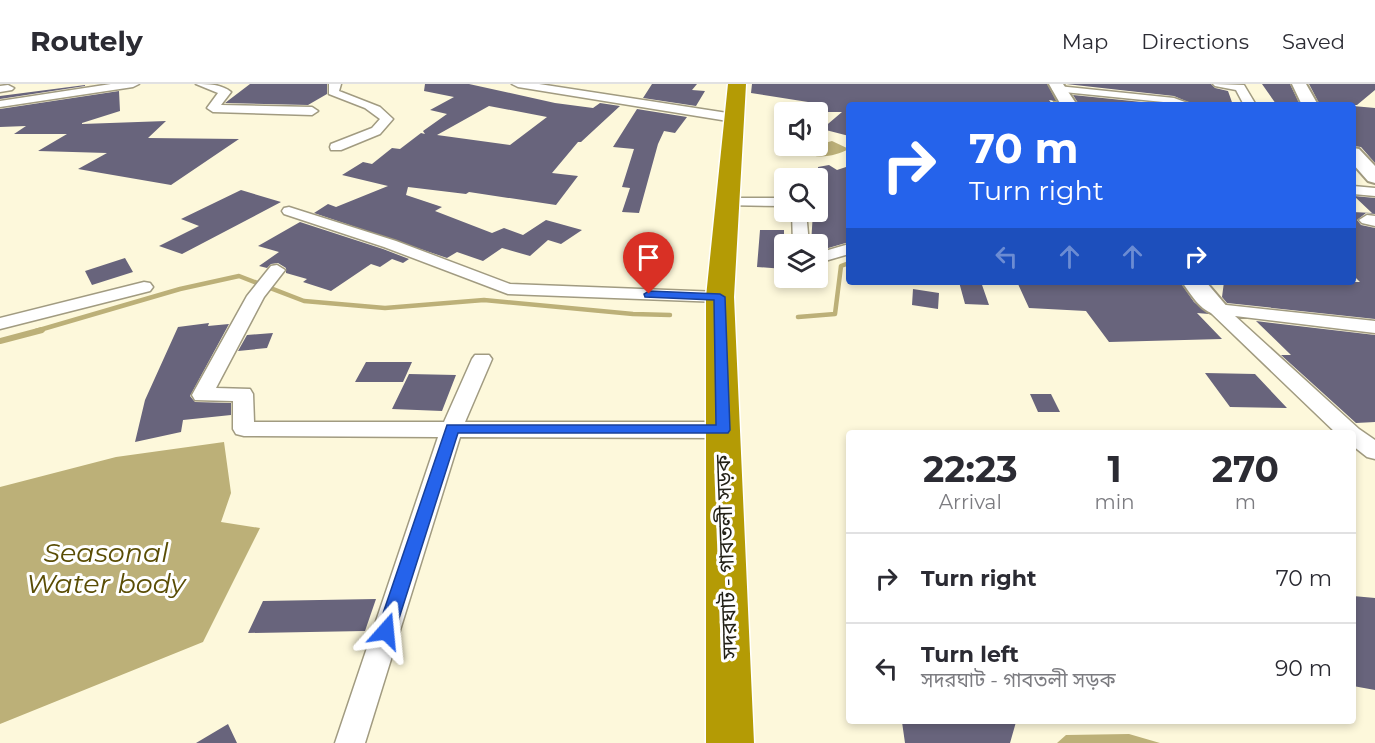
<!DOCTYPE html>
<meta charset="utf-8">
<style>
:root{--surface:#fff;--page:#f2f2f3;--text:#2b2b33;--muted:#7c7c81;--line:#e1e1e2}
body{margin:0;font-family:Montserrat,"Noto Sans Bengali",sans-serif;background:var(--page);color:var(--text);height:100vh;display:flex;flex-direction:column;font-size:22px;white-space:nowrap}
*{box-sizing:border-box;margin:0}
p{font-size:20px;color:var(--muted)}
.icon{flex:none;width:33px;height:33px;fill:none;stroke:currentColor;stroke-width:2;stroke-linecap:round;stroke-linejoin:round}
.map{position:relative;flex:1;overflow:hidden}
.sheet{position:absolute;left:846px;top:346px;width:510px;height:294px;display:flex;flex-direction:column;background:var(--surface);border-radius:6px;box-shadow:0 3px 9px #0003}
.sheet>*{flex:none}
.banner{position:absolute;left:846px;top:18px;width:510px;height:183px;border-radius:6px;box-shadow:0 3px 9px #0003;background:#2563eb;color:#fff;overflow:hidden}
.buttons{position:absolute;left:774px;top:18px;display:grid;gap:12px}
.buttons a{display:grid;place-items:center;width:54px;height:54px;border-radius:6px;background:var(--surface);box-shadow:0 3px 9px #0003;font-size:30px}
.pin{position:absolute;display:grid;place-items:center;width:51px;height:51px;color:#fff;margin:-62px -26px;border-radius:50% 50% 50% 0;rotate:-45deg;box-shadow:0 0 6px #0007}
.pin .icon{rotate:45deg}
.me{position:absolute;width:66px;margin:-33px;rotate:18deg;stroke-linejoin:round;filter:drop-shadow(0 0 4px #0008)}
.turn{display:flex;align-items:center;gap:21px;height:126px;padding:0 24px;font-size:27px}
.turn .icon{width:78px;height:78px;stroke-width:2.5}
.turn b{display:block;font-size:42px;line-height:51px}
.lanes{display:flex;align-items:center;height:57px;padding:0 24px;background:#0003;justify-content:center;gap:30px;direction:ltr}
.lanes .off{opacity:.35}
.eta{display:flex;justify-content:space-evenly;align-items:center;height:102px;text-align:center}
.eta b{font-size:36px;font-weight:700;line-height:42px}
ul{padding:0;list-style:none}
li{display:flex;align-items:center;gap:18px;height:90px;padding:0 24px;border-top:2px solid var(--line)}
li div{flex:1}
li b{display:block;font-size:22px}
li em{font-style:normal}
header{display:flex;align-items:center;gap:36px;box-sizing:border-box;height:84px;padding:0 30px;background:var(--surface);border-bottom:2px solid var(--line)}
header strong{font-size:28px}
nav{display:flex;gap:33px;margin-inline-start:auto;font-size:21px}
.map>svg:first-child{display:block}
.water{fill:#bcb078}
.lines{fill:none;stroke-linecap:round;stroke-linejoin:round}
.stream-far2{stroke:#bcb078;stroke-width:4}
.stream-far1{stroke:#bcb078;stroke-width:4.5}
.stream{stroke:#bcb078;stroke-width:6}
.building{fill:#68647c;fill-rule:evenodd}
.street-casing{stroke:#a19b81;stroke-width:3}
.secondary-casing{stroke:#a19b81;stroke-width:4}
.highway-casing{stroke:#fff;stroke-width:3}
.street{fill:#fff;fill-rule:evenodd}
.secondary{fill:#fff;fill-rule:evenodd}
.highway{fill:#b49b05;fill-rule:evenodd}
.route{fill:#2563eb;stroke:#184099;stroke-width:1.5}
.labels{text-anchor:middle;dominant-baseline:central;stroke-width:6;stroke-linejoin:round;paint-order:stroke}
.street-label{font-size:21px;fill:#232117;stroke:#fff}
.near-water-label{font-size:27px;font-style:italic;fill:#5a4d05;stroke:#fff}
</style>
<header>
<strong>Routely</strong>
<nav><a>Map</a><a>Directions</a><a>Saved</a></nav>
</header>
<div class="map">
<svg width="1375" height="659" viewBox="0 0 1375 659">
<rect width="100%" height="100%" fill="#fdf8db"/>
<!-- water -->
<path class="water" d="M 832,57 L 849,65 C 835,72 818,76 804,68 L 809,63 Z
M 224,358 L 231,409 L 221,438 L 260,444 L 203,558 L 0,640 L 0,403 L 116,373 Z
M 1129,650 L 1160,659 L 1057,659 L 1066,651 Z"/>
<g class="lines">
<!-- stream-far2 -->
<path class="stream-far2" d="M 1046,0 L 1057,21"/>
<!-- stream-far1 -->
<path class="stream-far1" d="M 798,233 L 835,230 L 841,182 L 849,179
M 36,247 L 180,205 L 239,192 L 304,217 L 385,224 L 484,216 L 633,230 L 670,231"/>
<!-- stream -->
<path class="stream" d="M 0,257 L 42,246"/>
</g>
<!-- building -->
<path class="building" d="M 250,0 L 327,0 L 327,10 L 308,21 L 225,19 Z
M 425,0 L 469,0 L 555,19 L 593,24 L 600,19 L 620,22 L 581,58 L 578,58 L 552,89 L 578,92 L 556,121 L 469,108 L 466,110 L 408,103 L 406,111 L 442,123 L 435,127 L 492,149 L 504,144 L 523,151 L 546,136 L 582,146 L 561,160 L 548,156 L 530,172 L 502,164 L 483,177 L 457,168 L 447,174 L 314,129 L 328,120 L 336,123 L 388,102 L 342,91 L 363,78 L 372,80 L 392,64 L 400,65 L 421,49 L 425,50 L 423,47 L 447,30 L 430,26 L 454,13 L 424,7 ZM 489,22 L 547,33 L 510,61 L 437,51 Z
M 652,0 L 697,0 L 692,6 L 705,7 L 696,22 L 643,14 Z
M 752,0 L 1047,0 L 1056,17 L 1049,16 L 1053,21 L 849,21 L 849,52 L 822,45 L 842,28 L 807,28 L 808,18 L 751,9 Z
M 1066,0 L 1211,0 L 1215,4 L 1228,7 L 1233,21 L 1206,19 L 1206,21 L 1195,21 L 1174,12 Z
M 1262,0 L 1290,0 L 1300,21 L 1276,20 Z
M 1309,0 L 1375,0 L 1375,6 L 1357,21 L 1320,21 Z
M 85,1 L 85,2 L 0,15 L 0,12 Z
M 119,7 L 120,27 L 82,39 L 82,40 L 166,37 L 148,54 L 239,55 L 171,101 L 78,85 L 107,69 L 38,67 L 67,50 L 14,50 L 26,42 L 0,43 L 0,25 Z
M 1073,11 L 1171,21 L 1078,19 Z
M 1353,22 L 1375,24 L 1375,79 L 1361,63 L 1353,62 Z
M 637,25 L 687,33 L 675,49 L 664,47 L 658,60 L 639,129 L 622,128 L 630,104 L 622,103 L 634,65 L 613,63 Z
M 829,81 L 837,86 L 849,82 L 849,158 L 818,167 L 818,160 L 811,160 L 813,128 L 818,128 L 818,83 Z
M 241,106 L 281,118 L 182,170 L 159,162 L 199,142 L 181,135 Z
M 1354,112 L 1375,114 L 1375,130 L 1366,129 L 1357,136 L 1361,141 L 1375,144 L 1375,235 L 1227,219 L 1222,213 L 1224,198 L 1360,198 L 1353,191 L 1353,128 L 1372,129 Z
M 300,138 L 383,165 L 409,175 L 403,179 L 392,175 L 380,183 L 371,180 L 331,207 L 303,198 L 307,195 L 286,189 L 286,184 L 278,179 L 271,180 L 267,184 L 259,182 L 279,168 L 258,162 Z
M 760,146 L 784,146 L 784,185 L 757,183 Z
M 125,174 L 133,188 L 92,201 L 85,187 Z
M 959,198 L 981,198 L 989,221 L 965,220 Z
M 1036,198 L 1180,198 L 1194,218 L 1209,230 L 1197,229 L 1222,255 L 1109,258 L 1086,227 L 1029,224 L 1018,200 L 1036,200 Z
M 913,205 L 939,209 L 938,225 L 912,221 Z
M 1256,237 L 1375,251 L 1375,338 L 1356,339 L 1281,271 L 1291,271 Z
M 209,239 L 208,242 L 229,240 L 190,312 L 195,318 L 231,319 L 231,331 L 183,336 L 181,348 L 135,358 L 145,316 L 178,243 Z
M 273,249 L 267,264 L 238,267 L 247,251 Z
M 366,278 L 412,278 L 403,298 L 355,298 Z
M 1205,289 L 1255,290 L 1287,324 L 1230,323 Z
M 409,290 L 456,291 L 442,327 L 392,325 Z
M 1030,310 L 1051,310 L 1060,328 L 1038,328 Z
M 1353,512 L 1375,514 L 1375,606 L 1353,602 Z
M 376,515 L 365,547 L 248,549 L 263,517 Z
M 902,638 L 1016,638 L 1010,659 L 905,659 Z
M 228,640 L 237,659 L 196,659 Z"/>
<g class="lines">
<!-- street casing -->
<g class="street-casing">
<path id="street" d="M 111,0 L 139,0 L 133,3 L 0,23 L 0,17 Z
M 196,0 C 209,0 221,0 231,8 L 221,21 L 312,23 L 318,27 L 312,31 L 213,28 L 207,24 L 218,9 Z
M 329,0 L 341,0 L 339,7 L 380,23 L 393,35 L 380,50 L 341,66 L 331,66 L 330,63 L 331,60 L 372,44 L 380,35 L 365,24 L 329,10 Z
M 512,0 L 539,0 L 734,30 L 740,34 L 734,38 L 518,3 Z
M 1213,0 L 1244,1 L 1256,21 L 1244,21 L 1236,6 L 1215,2 Z
M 8,1 L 14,4 L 12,6 L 0,8 L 0,2 Z
M 1058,2 L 1174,14 L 1193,21 L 1054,7 L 1052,5 Z
M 1353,102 L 1375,104 L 1375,112 L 1353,110 Z
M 727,114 L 784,114 L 784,122 L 722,121 L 720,118 Z
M 289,123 L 396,157 L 510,200 L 720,208 L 726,209 L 729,213 L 726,217 L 720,218 L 508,210 L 384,163 L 284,130 L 282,127 L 284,124 Z
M 792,128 L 806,128 L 809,160 L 793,160 Z
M 1367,131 L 1375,132 L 1375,142 L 1362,139 L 1359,136 Z
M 849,160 L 849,170 L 818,179 L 818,169 Z
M 277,181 L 285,186 L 264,213 L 216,304 L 250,305 L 253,310 L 254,338 L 444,338 L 472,275 L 475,271 L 489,271 L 492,275 L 465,338 L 723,338 L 731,341 L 734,346 L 731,351 L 723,354 L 460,353 L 365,659 L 335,659 L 438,353 L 244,352 L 236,350 L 233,345 L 233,317 L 195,316 L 192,311 L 247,212 L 271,182 Z
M 144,198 L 150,199 L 153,203 L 150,207 L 0,245 L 0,234 Z
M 1217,220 L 1375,237 L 1375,249 L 1235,232 L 1359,345 L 1375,356 L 1375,375 L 1367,373 L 1353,362 L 1353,350 L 1337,350 L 1211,229 L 1208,225 L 1211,221 Z"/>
</g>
<!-- secondary casing -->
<g class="secondary-casing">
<path id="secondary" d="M 1049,0 L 1063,0 L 1077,21 L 1061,21 Z
M 1292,0 L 1306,0 L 1318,21 L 1302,21 Z
M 1353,64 L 1359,65 L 1375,82 L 1375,99 L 1368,97 L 1353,80 Z
M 1182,198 L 1206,198 L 1229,225 L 1226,230 C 1205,235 1193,213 1182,198 Z"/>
</g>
<!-- highway casing -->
<g class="highway-casing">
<path id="highway" d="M 728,0 L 746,0 L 734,213 L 754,659 L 706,659 L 706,213 Z"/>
</g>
<!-- street -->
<use href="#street" class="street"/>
<!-- secondary -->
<use href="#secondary" class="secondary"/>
<!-- highway -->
<use href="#highway" class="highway"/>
</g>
<!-- route -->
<path class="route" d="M 649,207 L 720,210 L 725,213 L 730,346 L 728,349 L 458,349 L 395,547 L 393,552 L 386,555 L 380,552 L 377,547 L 447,341 L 716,341 L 714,216 L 645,213 L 644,210 Z"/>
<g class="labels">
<!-- street labels -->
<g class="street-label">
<text transform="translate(726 473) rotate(-92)">সদরঘাট - গাবতলী সড়ক</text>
</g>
<!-- near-water labels -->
<g class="near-water-label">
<text x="106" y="468">Seasonal<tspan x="106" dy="31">Water body</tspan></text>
</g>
</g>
</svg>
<div class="buttons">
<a><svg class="icon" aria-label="sound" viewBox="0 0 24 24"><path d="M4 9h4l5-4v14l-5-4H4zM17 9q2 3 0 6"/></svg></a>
<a><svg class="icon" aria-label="search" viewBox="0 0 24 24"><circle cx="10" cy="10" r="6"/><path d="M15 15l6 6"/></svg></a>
<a><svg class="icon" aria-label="layers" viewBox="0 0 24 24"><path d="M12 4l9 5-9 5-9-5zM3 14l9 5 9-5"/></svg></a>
</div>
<div class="pin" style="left:649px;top:210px;background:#d93025"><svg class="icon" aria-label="arrive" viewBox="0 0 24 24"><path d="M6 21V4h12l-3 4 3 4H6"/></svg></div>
<svg class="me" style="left:386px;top:547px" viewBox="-20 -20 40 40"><path d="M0-17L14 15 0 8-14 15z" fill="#2563eb" stroke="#fff" stroke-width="4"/></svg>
<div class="banner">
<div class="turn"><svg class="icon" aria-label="right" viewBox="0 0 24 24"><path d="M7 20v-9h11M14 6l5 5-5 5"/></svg><div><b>70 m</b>Turn right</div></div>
<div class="lanes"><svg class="icon off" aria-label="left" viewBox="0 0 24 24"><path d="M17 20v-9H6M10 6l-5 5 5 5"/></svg><svg class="icon off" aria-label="ahead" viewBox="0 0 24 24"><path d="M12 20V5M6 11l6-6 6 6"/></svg><svg class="icon off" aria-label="ahead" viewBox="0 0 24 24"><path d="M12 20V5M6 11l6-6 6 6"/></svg><svg class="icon" aria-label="right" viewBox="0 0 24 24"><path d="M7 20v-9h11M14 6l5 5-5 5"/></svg></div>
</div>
<section class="sheet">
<div class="eta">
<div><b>22:23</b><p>Arrival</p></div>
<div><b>1</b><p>min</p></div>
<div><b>270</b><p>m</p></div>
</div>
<ul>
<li><svg class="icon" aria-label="right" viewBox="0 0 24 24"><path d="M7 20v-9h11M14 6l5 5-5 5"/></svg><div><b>Turn right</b></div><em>70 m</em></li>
<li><svg class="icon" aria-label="left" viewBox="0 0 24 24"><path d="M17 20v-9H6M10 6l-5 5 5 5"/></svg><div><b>Turn left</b><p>সদরঘাট - গাবতলী সড়ক</p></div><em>90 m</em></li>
</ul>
</section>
</div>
